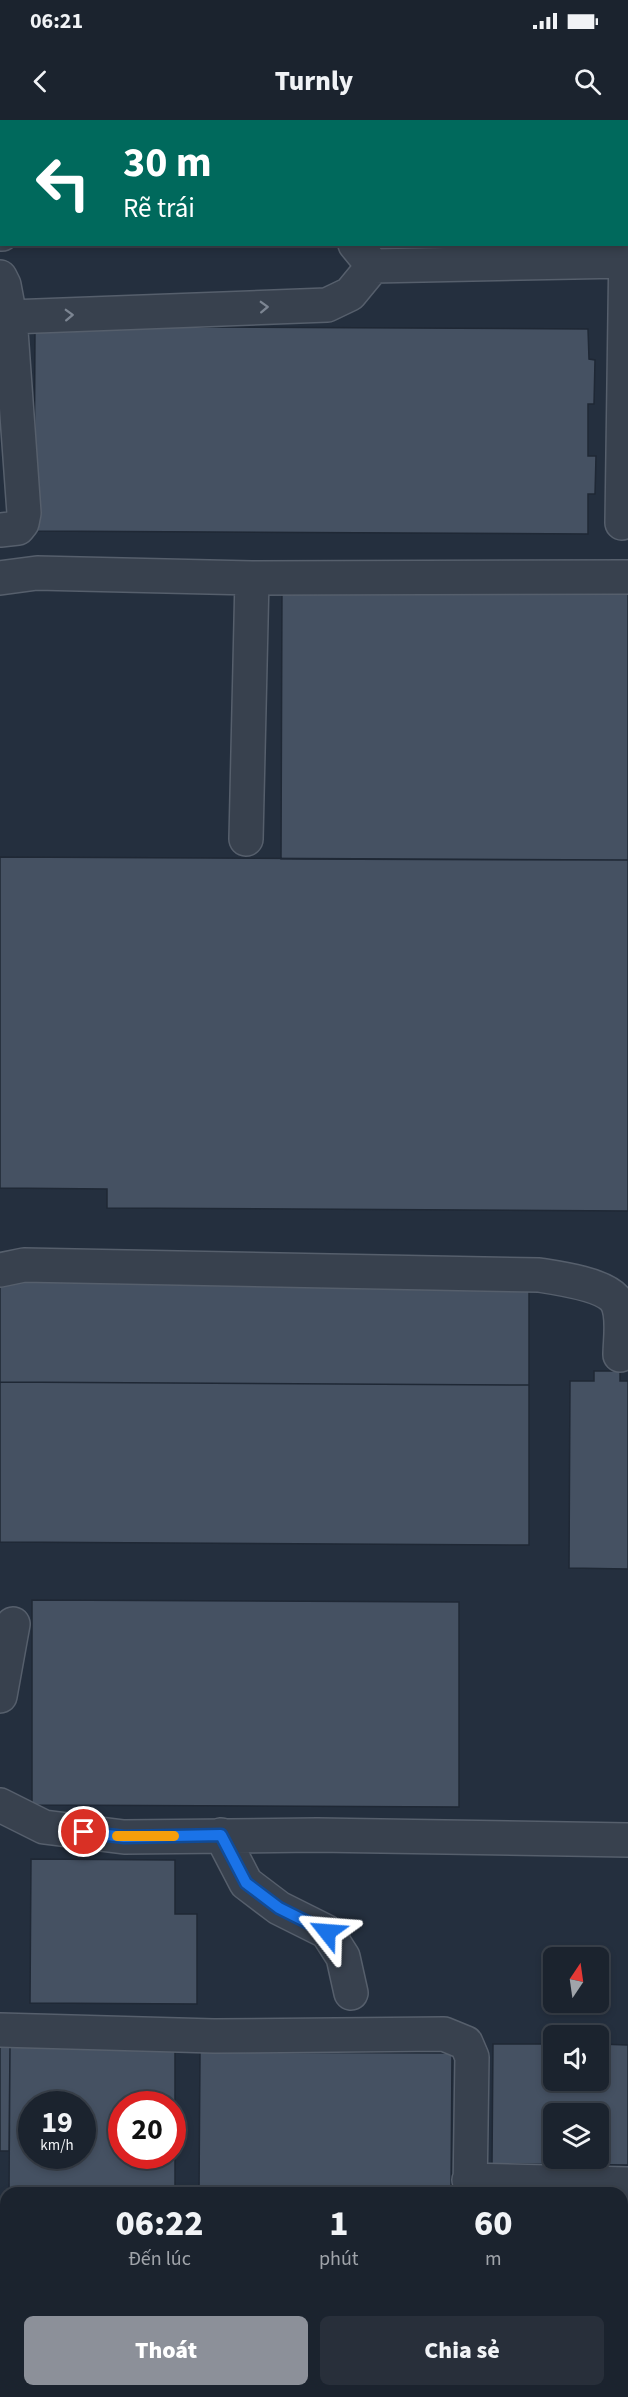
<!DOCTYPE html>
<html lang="vi">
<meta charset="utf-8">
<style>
:root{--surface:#1b232e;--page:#282f3a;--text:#f1f3f6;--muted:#a0a4aa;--line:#39404a;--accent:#8c9099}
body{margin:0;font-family:"Source Sans 3",sans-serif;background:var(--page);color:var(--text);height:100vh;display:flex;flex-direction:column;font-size:22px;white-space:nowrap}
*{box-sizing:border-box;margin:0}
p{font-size:20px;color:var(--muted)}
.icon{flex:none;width:33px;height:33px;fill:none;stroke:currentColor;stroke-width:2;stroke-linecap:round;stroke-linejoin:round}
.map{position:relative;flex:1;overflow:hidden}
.panel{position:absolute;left:0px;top:2067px;width:628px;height:210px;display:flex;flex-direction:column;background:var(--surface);border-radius:18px 18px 0 0;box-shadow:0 3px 9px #0003,0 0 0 2px var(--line)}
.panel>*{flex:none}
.top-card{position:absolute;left:0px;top:0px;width:628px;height:126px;box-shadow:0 3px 9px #0003,0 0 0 2px var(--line);background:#00695c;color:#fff;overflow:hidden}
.needle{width:39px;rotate:13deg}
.buttons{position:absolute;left:543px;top:1827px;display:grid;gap:12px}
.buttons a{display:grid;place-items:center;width:66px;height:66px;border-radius:9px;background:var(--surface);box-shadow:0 3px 9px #0003,0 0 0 2px var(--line);font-size:30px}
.speed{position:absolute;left:18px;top:1971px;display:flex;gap:12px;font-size:30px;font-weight:700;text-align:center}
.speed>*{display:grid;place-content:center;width:78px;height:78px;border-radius:50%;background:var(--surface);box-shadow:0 3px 9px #0003,0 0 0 2px var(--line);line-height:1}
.speed small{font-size:15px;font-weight:400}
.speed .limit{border:9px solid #d22;background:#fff;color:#111}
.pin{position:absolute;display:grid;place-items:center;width:51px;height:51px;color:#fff;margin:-26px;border:3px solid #fff;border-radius:50%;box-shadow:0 2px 6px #0007}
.me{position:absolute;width:66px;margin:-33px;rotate:298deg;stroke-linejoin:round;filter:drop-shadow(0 0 4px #0008)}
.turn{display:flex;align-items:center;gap:21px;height:126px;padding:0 24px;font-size:27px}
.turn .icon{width:78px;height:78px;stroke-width:2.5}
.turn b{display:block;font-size:42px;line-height:51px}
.eta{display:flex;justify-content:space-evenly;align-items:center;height:102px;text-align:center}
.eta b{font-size:36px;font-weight:800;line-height:42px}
.primary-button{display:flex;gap:12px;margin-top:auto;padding:12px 24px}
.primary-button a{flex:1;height:69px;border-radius:9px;background:var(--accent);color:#fff;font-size:24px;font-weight:800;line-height:69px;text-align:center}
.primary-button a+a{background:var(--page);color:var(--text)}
.status{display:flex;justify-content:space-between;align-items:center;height:42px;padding:0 30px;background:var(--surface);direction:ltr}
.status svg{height:16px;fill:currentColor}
header{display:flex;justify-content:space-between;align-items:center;height:78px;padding:0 24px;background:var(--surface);font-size:27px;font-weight:800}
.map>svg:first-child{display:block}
.building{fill:#455162;stroke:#1f2835;stroke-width:1.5;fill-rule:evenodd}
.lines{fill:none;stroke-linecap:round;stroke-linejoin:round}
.minor-casing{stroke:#565f6c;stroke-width:36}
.minor{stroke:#38414e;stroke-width:33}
.oneway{stroke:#7c8592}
.route-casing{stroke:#114b97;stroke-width:15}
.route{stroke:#1a73e8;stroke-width:10}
.slow{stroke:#f59e0b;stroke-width:10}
</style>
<div class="status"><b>06:21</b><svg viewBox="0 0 49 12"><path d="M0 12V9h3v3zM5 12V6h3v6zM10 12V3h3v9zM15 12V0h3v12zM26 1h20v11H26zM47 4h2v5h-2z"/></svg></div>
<header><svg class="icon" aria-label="back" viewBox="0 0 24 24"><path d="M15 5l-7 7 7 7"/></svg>Turnly<svg class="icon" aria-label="search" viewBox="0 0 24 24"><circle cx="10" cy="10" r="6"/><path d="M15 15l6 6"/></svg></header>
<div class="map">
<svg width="628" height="2277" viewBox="0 0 628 2277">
<rect width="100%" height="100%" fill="#242f3e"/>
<!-- building -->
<path class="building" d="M 0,0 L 591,0 L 2,2 L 2,74 Z
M 35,206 L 588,209 L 589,239 L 595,240 L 594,284 L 588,284 L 588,336 L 596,336 L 595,374 L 588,374 L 588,414 L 34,411 Z
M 282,463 L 628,465 L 628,740 L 281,739 Z
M 0,737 L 628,740 L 628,1091 L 107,1088 L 107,1069 L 0,1068 Z
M 0,1154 L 529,1157 L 529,1265 L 0,1262 Z
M 594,1251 L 620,1251 L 620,1261 L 628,1261 L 628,1449 L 569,1448 L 570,1261 L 594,1261 Z
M 0,1262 L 529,1265 L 529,1425 L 0,1422 Z
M 32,1480 L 459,1482 L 459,1687 L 32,1685 Z
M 31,1739 L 175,1740 L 175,1794 L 197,1794 L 197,1884 L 30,1883 Z
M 493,1924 L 554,1924 L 554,1960 L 598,1960 L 598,1924 L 628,1925 L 628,2045 L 492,2044 ZM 554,1994 L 598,1994 L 598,2038 L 554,2038 Z
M 0,1926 L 10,1926 L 9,2031 L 0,2031 Z
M 10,1926 L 175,1927 L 175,2073 L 9,2073 ZM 32,1984 L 82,1984 L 82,2036 L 32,2036 ZM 122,1984 L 172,1984 L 172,2036 L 122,2036 Z
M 200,1932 L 452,1933 L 451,2073 L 199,2073 Z
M 622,2088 L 628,2088 L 628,2277 L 500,2277 L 500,2271 L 622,2271 Z
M 220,2271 L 306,2271 L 305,2277 L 220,2277 Z
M 380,2271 L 480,2271 L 480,2277 L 380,2277 Z"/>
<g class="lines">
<!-- minor casing -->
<g class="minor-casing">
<path id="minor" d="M 623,0 L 623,2
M 0,114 L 2,114
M 355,124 L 373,146
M 0,157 L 4,165 L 10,197 L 24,393 L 22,403 L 18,408 L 0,410
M 10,197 L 327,185 L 350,174 L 373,146 L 626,141
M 622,403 L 626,124
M 0,458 L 37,453 L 252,458 L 628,457
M 246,719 L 252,458
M 0,1150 L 24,1145 L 539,1155 C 558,1158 602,1164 615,1179 C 625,1193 620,1219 620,1235
M 0,1576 L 13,1504
M 0,1685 L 44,1707 L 124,1717 L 317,1715 L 628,1720
M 221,1715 L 246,1763 L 279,1788 L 327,1812 L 343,1837 L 351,1873
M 0,1910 L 214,1916 L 444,1914 L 466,1923 L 472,1937 L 470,2073
M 469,2060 L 628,2064
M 0,2169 L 6,2170
M 375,2277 L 375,2271"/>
</g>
<!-- minor -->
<use href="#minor" class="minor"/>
</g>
<!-- one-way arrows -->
<defs><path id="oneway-chevron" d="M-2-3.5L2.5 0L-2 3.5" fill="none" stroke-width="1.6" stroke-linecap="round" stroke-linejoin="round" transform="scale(1.5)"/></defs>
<g class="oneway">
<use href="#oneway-chevron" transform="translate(264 187) rotate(-2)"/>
<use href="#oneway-chevron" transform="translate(69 195) rotate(-2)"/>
</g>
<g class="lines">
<!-- route casing -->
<g class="route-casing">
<path id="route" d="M 84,1712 L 124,1717 L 221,1715 L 246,1763 L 279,1788 L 327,1812"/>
</g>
<!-- route -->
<use href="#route" class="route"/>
<!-- slow -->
<path class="slow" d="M 117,1716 L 174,1716"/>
</g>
</svg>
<div class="buttons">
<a><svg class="needle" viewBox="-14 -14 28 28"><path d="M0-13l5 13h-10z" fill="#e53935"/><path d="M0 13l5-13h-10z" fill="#a0a4aa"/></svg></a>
<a><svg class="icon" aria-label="sound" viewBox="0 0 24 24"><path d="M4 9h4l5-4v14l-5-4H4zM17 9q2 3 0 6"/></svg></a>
<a><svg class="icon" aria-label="layers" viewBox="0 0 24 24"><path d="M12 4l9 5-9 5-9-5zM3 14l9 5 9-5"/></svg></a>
</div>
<div class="speed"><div>19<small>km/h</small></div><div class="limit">20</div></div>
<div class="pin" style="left:84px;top:1712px;background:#d93025"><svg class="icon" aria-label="arrive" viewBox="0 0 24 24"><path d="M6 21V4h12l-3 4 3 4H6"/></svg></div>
<svg class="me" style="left:327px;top:1812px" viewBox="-20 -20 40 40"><path d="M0-17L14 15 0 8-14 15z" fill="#1a73e8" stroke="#fff" stroke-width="4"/></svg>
<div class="top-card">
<div class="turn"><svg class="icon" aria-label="left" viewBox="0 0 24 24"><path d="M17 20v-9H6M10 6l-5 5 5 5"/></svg><div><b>30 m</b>Rẽ trái</div></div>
</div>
<section class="panel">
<div class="eta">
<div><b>06:22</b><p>Đến lúc</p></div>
<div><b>1</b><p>phút</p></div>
<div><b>60</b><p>m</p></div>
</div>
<div class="primary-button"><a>Thoát</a><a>Chia sẻ</a></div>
</section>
</div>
